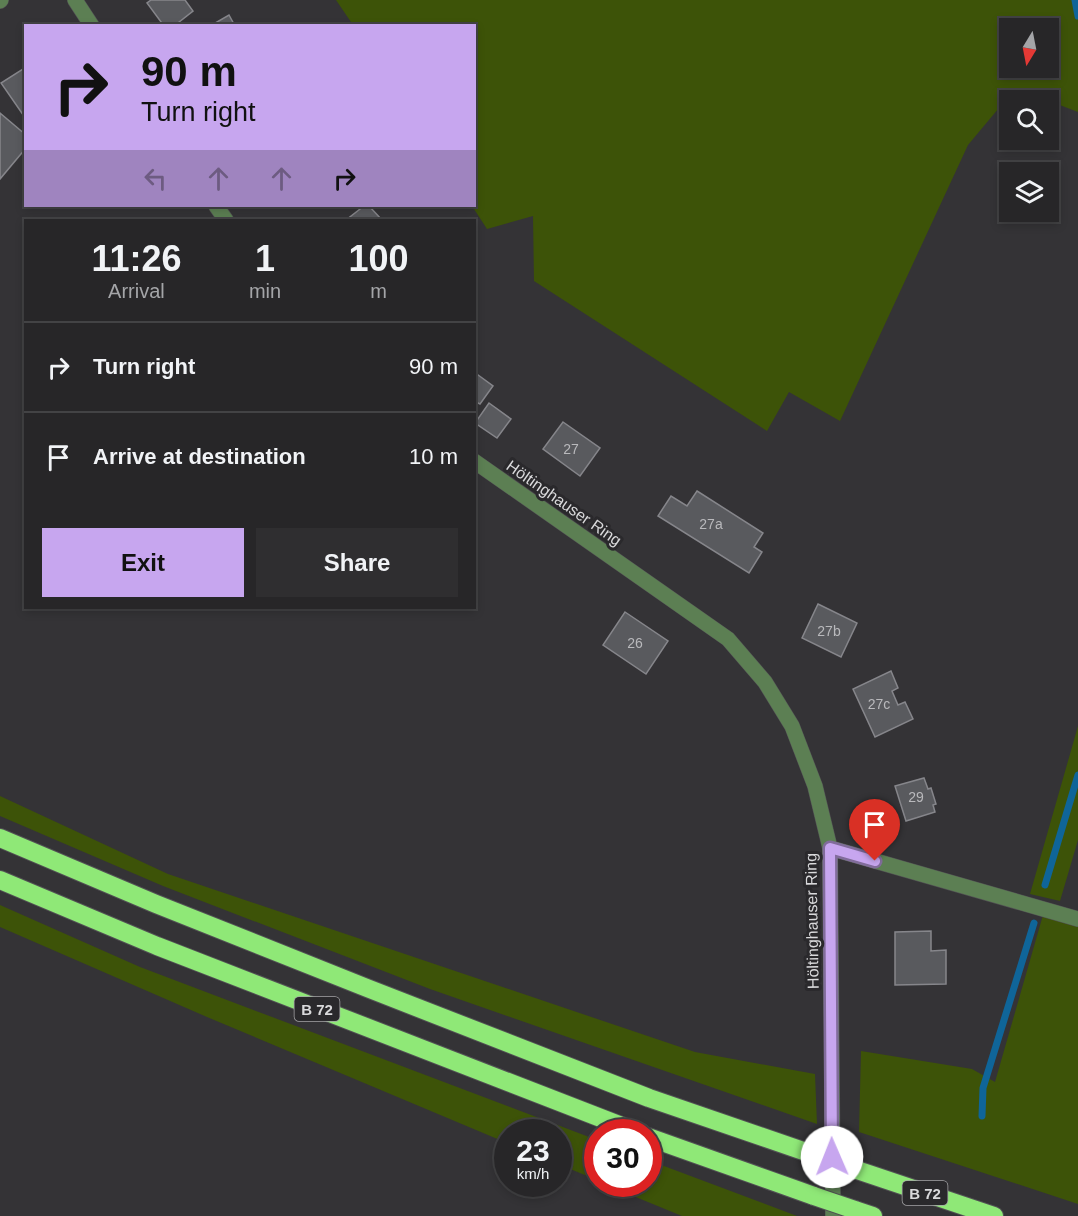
<!DOCTYPE html>
<meta charset="utf-8">
<style>
:root{--surface:#272628;--page:#2f2e30;--text:#f1f3f6;--muted:#a4a5a8;--line:#434345;--accent:#c7a6ef}
body{margin:0;font-family:Arial,sans-serif;background:var(--page);color:var(--text);height:100vh;display:flex;flex-direction:column;font-size:22px;white-space:nowrap}
*{box-sizing:border-box;margin:0}
p{font-size:20px;color:var(--muted)}
.icon{flex:none;width:33px;height:33px;fill:none;stroke:currentColor;stroke-width:2;stroke-linecap:round;stroke-linejoin:round}
.map{position:relative;flex:1;overflow:hidden}
.side{position:absolute;left:24px;top:219px;width:452px;height:390px;display:flex;flex-direction:column;background:var(--surface);border-radius:0px;box-shadow:0 3px 9px #0003,0 0 0 2px var(--line)}
.side>*{flex:none}
.top-card{position:absolute;left:24px;top:24px;width:452px;height:183px;border-radius:0px;box-shadow:0 3px 9px #0003,0 0 0 2px var(--line);background:#c7a6ef;color:#111;overflow:hidden}
.needle{width:39px;rotate:190deg}
.tools{position:absolute;left:999px;top:18px;display:grid;gap:12px}
.tools a{display:grid;place-items:center;width:60px;height:60px;border-radius:0px;background:var(--surface);box-shadow:0 3px 9px #0003,0 0 0 2px var(--line);font-size:30px}
.speed{position:absolute;left:494px;top:1119px;display:flex;gap:12px;font-size:30px;font-weight:700;text-align:center}
.speed>*{display:grid;place-content:center;width:78px;height:78px;border-radius:50%;background:var(--surface);box-shadow:0 3px 9px #0003,0 0 0 2px var(--line);line-height:1}
.speed small{font-size:15px;font-weight:400}
.speed .limit{border:9px solid #d22;background:#fff;color:#111}
.pin{position:absolute;display:grid;place-items:center;width:51px;height:51px;color:#fff;margin:-62px -26px;border-radius:50% 50% 50% 0;rotate:-45deg;box-shadow:0 0 6px #0007}
.pin .icon{rotate:45deg}
.me{position:absolute;width:66px;margin:-33px;rotate:359deg;stroke-linejoin:round;filter:drop-shadow(0 0 4px #0008)}
.turn{display:flex;align-items:center;gap:21px;height:126px;padding:0 18px;font-size:27px}
.turn .icon{width:78px;height:78px;stroke-width:2.5}
.turn b{display:block;font-size:42px;line-height:51px}
.lanes{display:flex;align-items:center;height:57px;padding:0 18px;background:#0003;justify-content:center;gap:30px;direction:ltr}
.lanes .off{opacity:.35}
.eta{display:flex;justify-content:space-evenly;align-items:center;height:102px;text-align:center}
.eta b{font-size:36px;font-weight:600;line-height:42px}
.action{display:flex;gap:12px;margin-top:auto;padding:12px 18px}
.action a{flex:1;height:69px;border-radius:0px;background:var(--accent);color:#111;font-size:24px;font-weight:600;line-height:69px;text-align:center}
.action a+a{background:var(--page);color:var(--text)}
ul{padding:0;list-style:none}
li{display:flex;align-items:center;gap:18px;height:90px;padding:0 18px;border-top:2px solid var(--line)}
li div{flex:1}
li b{display:block;font-size:22px}
li em{font-style:normal}
.map>svg:first-child{display:block}
.green{fill:#3d5308;fill-rule:evenodd}
.lines{fill:none;stroke-linecap:round;stroke-linejoin:round}
.stream{stroke:#0f6599;stroke-width:7}
.building{fill:#595a5e;stroke:#86868b;stroke-width:1.5}
.minor-casing{stroke:#525154;stroke-width:16}
.highway-casing{stroke:#525154;stroke-width:20}
.minor{stroke:#5c7f53;stroke-width:15}
.highway{stroke:#8fe877;stroke-width:18}
.highway-bridge-casing{stroke:#525154;stroke-width:20;stroke-linecap:butt}
.highway-bridge{stroke:#8fe877;stroke-width:18}
.route-casing{stroke:#816c9b;stroke-width:15}
.route{stroke:#c7a6ef;stroke-width:10}
.labels{text-anchor:middle;dominant-baseline:central;stroke-width:6;stroke-linejoin:round;paint-order:stroke}
.number-label{font-size:14px;fill:#b9b9bc}
.shield{fill:#2a292c;stroke:#a4a4a6;stroke-width:1.5}
.shield-label{font-size:15px;font-weight:bold;fill:#d9d9db}
.street-label{font-size:16px;fill:#d9d9db;stroke:#2a292c}
</style>
<div class="map">
<svg width="1078" height="1216" viewBox="0 0 1078 1216">
<rect width="100%" height="100%" fill="#343336"/>
<!-- green -->
<path class="green" d="M 336,0 L 1078,0 L 1078,112 L 1031,94 L 1014,90 L 968,145 L 840,421 L 789,392 L 767,431 L 534,281 L 533,216 L 487,229 L 472,206 L 474,206 L 474,26 L 353,25 ZM 1048,28 L 1048,68 L 1010,68 L 1010,28 Z
M 1078,726 L 1078,840 L 1060,901 L 1030,894 Z
M 0,796 L 168,874 L 695,1052 L 815,1074 L 817,1124 L 430,989 L 163,886 L 0,816 Z
M 0,905 L 140,967 L 597,1140 L 597,1180 L 558,1164 L 558,1132 L 507,1132 L 507,1143 L 207,1017 L 0,927 Z
M 1043,915 L 1078,925 L 1078,1204 L 859,1132 L 861,1051 L 972,1069 L 995,1082 Z
M 648,1160 L 797,1216 L 682,1216 L 604,1184 L 648,1184 Z"/>
<g class="lines">
<!-- stream -->
<path class="stream" d="M 1075,0 L 1078,16
M 1045,885 L 1078,775
M 982,1116 L 983,1088 L 1034,923"/>
</g>
<!-- building -->
<path class="building" d="M 151,0 L 185,0 L 193,11 L 174,26 L 164,26 L 147,3 Z
M 229,15 L 235,26 L 210,26 Z
M 26,67 L 26,119 L 1,83 Z
M 0,113 L 26,135 L 26,148 L 0,179 Z
M 364,206 L 369,206 L 382,220 L 346,220 Z
M 474,372 L 493,386 L 480,404 L 476,402 L 474,405 Z
M 489,403 L 511,419 L 497,438 L 475,423 Z
M 563,422 L 600,448 L 580,476 L 543,449 Z
M 697,491 L 763,533 L 754,547 L 762,552 L 749,573 L 658,516 L 671,496 L 687,506 Z
M 818,604 L 857,623 L 841,657 L 802,638 Z
M 625,612 L 668,641 L 646,674 L 603,645 Z
M 891,671 L 898,688 L 892,691 L 898,705 L 905,702 L 913,719 L 875,737 L 853,689 Z
M 924,778 L 928,789 L 931,788 L 936,804 L 933,805 L 935,812 L 906,821 L 895,786 Z
M 931,931 L 931,951 L 946,950 L 946,984 L 895,985 L 895,932 Z"/>
<g class="lines">
<!-- minor casing -->
<g class="minor-casing">
<path id="minor" d="M 75,0 L 92,26
M 0,1 L 1,0
M 216,206 L 226,220
M 474,461 L 728,639 L 765,682 L 792,726 L 815,786 L 830,848 L 833,1216
M 830,848 L 1078,919"/>
</g>
<!-- highway casing -->
<g class="highway-casing">
<path id="highway" d="M 0,838 L 156,904 L 367,988 L 649,1098 L 812,1154
M 0,880 L 157,946 L 637,1132
M 648,1137 L 814,1196
M 857,1170 L 994,1216
M 855,1210 L 873,1216"/>
</g>
<!-- minor -->
<use href="#minor" class="minor"/>
<!-- highway -->
<use href="#highway" class="highway"/>
<!-- highway-bridge casing -->
<g class="highway-bridge-casing">
<path id="highway-bridge" d="M 812,1154 L 857,1170
M 814,1196 L 855,1210"/>
</g>
<!-- highway-bridge -->
<use href="#highway-bridge" class="highway-bridge"/>
</g>
<g class="lines">
<!-- route casing -->
<g class="route-casing">
<path id="route" d="M 832,1157 L 830,848 L 875,861"/>
</g>
<!-- route -->
<use href="#route" class="route"/>
</g>
<g class="labels">
<!-- number labels -->
<g class="number-label">
<text x="571" y="449">27</text>
<text x="711" y="524">27a</text>
<text x="829" y="631">27b</text>
<text x="635" y="643">26</text>
<text x="879" y="704">27c</text>
<text x="916" y="797">29</text>
</g>
<!-- shield labels -->
<g class="shield">
<rect x="294.5" y="997" width="45" height="24" rx="4.5"/>
<rect x="902.5" y="1181" width="45" height="24" rx="4.5"/>
</g>
<g class="shield-label">
<text x="317" y="1009">B 72</text>
<text x="925" y="1193">B 72</text>
</g>
<!-- street labels -->
<g class="street-label">
<text transform="translate(564 503) rotate(35)">Höltinghauser Ring</text>
<text transform="translate(812 921) rotate(-91)">Höltinghauser Ring</text>
</g>
</g>
</svg>
<div class="tools">
<a><svg class="needle" viewBox="-14 -14 28 28"><path d="M0-13l5 13h-10z" fill="#e53935"/><path d="M0 13l5-13h-10z" fill="#a4a5a8"/></svg></a>
<a><svg class="icon" aria-label="search" viewBox="0 0 24 24"><circle cx="10" cy="10" r="6"/><path d="M15 15l6 6"/></svg></a>
<a><svg class="icon" aria-label="layers" viewBox="0 0 24 24"><path d="M12 4l9 5-9 5-9-5zM3 14l9 5 9-5"/></svg></a>
</div>
<div class="speed"><div>23<small>km/h</small></div><div class="limit">30</div></div>
<div class="pin" style="left:875px;top:861px;background:#d93025"><svg class="icon" aria-label="arrive" viewBox="0 0 24 24"><path d="M6 21V4h12l-3 4 3 4H6"/></svg></div>
<svg class="me" style="left:832px;top:1157px" viewBox="-20 -20 40 40"><circle r="19" fill="#fff"/><path d="M0-13L10 11 0 6-10 11z" fill="#c7a6ef"/></svg>
<div class="top-card">
<div class="turn"><svg class="icon" aria-label="right" viewBox="0 0 24 24"><path d="M7 20v-9h11M14 6l5 5-5 5"/></svg><div><b>90 m</b>Turn right</div></div>
<div class="lanes"><svg class="icon off" aria-label="left" viewBox="0 0 24 24"><path d="M17 20v-9H6M10 6l-5 5 5 5"/></svg><svg class="icon off" aria-label="ahead" viewBox="0 0 24 24"><path d="M12 20V5M6 11l6-6 6 6"/></svg><svg class="icon off" aria-label="ahead" viewBox="0 0 24 24"><path d="M12 20V5M6 11l6-6 6 6"/></svg><svg class="icon" aria-label="right" viewBox="0 0 24 24"><path d="M7 20v-9h11M14 6l5 5-5 5"/></svg></div>
</div>
<section class="side">
<div class="eta">
<div><b>11:26</b><p>Arrival</p></div>
<div><b>1</b><p>min</p></div>
<div><b>100</b><p>m</p></div>
</div>
<ul>
<li><svg class="icon" aria-label="right" viewBox="0 0 24 24"><path d="M7 20v-9h11M14 6l5 5-5 5"/></svg><div><b>Turn right</b></div><em>90 m</em></li>
<li><svg class="icon" aria-label="arrive" viewBox="0 0 24 24"><path d="M6 21V4h12l-3 4 3 4H6"/></svg><div><b>Arrive at destination</b></div><em>10 m</em></li>
</ul>
<div class="action"><a>Exit</a><a>Share</a></div>
</section>
</div>
